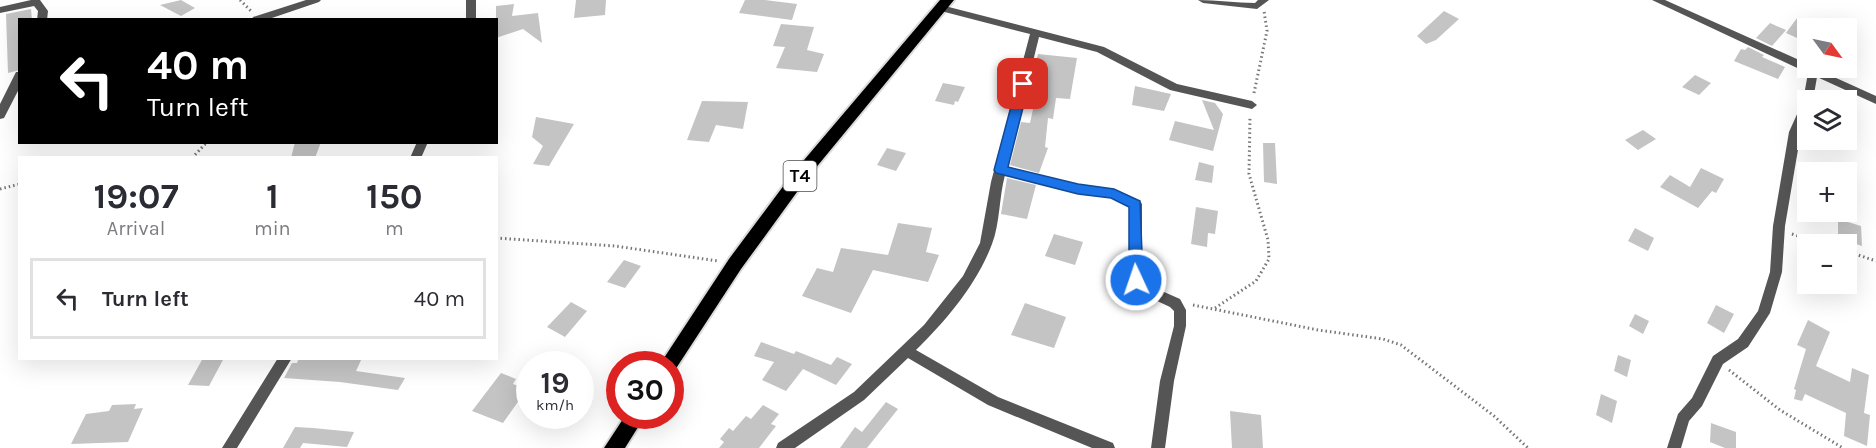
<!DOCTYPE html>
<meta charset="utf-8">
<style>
:root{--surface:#fff;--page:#f2f2f3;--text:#2b2b33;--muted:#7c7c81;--line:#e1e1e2}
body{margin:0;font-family:Karla,sans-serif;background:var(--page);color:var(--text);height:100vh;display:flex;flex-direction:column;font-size:22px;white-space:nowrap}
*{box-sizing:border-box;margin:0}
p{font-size:20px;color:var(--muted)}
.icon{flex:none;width:33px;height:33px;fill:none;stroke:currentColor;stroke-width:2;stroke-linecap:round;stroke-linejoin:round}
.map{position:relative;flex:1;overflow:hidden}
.sheet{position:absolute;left:18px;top:156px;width:480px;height:204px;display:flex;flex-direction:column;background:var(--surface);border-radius:0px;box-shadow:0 6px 24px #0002}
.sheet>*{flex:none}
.hud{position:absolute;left:18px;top:18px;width:480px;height:126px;border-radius:0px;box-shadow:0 6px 24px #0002;background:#000;color:#fff;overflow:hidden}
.needle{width:39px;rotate:123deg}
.controls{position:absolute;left:1797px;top:18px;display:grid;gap:12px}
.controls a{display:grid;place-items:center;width:60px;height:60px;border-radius:0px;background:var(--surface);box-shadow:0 6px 24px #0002;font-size:30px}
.speed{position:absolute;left:516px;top:351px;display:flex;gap:12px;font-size:30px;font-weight:700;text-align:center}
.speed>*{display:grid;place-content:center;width:78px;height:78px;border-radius:50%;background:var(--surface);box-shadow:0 6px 24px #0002;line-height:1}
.speed small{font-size:15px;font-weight:400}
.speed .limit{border:9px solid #d22;background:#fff;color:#111}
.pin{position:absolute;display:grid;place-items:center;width:51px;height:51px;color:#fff;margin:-26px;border-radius:12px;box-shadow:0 3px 9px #0006}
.me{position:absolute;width:66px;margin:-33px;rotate:357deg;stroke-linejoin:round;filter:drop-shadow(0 0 4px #0008)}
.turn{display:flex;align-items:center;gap:21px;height:126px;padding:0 30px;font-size:27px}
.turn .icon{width:78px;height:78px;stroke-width:2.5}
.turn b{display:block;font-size:42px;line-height:51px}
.eta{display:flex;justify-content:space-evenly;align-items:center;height:102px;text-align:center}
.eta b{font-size:36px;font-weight:700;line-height:42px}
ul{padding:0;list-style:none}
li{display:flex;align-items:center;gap:18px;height:81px;margin:0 12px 9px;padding:0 18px;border:3px solid var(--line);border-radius:0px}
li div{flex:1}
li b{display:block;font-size:22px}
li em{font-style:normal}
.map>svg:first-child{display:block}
.building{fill:#c4c4c4}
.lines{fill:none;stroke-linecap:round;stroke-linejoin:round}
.trunk-casing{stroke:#dbdbdb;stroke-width:4}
.path{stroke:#777;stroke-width:3;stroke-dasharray:1.5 3;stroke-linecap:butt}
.minor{fill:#555;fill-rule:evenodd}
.trunk{fill:#000;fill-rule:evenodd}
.route{fill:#1a73e8;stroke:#114b97;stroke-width:1.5}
.labels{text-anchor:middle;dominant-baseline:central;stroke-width:6;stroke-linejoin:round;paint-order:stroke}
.shield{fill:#fff;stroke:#4c4c4c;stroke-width:1.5}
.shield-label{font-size:18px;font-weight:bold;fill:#000}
</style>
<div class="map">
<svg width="1876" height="448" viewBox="0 0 1876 448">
<rect width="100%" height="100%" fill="#fff"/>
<!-- building -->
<path class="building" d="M 181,0 L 195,8 L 181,16 L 160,5 Z
M 576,0 L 606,0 L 605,15 L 574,18 Z
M 745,0 L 765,0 L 797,4 L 792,20 L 739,13 Z
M 514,4 L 512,16 L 538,13 L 542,43 L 523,29 L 496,38 L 496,6 Z
M 31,9 L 32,20 L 20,20 L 20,70 L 8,73 L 6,14 Z
M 1444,11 L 1459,19 L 1436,40 L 1426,44 L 1417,36 Z
M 1797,18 L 1808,23 L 1808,43 L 1786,33 Z
M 1770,23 L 1786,30 L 1772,46 L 1756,38 Z
M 781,24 L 814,27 L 807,50 L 824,54 L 817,72 L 776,68 L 785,47 L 773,46 Z
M 1748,47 L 1764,55 L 1762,57 L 1785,67 L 1778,79 L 1734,61 L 1741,49 L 1745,50 Z
M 1038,54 L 1077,58 L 1070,99 L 1056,98 L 1053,119 L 1048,118 L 1045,147 L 1048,148 L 1039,173 L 1010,165 L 1021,122 L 1030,123 L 1039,82 L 1031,81 Z
M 1695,75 L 1711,83 L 1699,95 L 1682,87 Z
M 943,83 L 965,87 L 958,102 L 955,101 L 954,105 L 935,101 Z
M 1135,86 L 1171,94 L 1164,111 L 1132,105 Z
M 1202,100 L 1215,103 L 1223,114 L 1213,151 L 1169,140 L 1175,121 L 1214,130 Z
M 702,101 L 748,102 L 743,129 L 716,125 L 709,142 L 687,140 Z
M 536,117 L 574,124 L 549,166 L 533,164 L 543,146 L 532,137 Z
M 1643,130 L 1656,139 L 1638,150 L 1625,140 Z
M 295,142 L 321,142 L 315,158 L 291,158 Z
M 1263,143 L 1275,143 L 1277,184 L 1264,182 Z
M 887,148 L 906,153 L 896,171 L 877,165 Z
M 1199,162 L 1214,166 L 1212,183 L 1195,180 Z
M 1701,168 L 1724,179 L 1716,193 L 1712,191 L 1698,208 L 1660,187 L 1670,175 L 1690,187 Z
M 1007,178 L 1036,185 L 1027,219 L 1001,214 Z
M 1196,207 L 1218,211 L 1215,234 L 1208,233 L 1207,247 L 1191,244 Z
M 1838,219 L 1861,226 L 1862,246 L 1838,238 Z
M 898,223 L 932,228 L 926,252 L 939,255 L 928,282 L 873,270 L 851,313 L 802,296 L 817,268 L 833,272 L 841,248 L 888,255 Z
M 1635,228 L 1654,238 L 1648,251 L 1628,241 Z
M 1054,234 L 1083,242 L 1075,265 L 1045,256 Z
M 624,260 L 641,266 L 625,288 L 607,282 Z
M 571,302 L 587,311 L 565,337 L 547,327 Z
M 1025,303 L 1066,317 L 1054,348 L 1011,335 Z
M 1716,305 L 1734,314 L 1724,333 L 1707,323 Z
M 1635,314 L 1649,321 L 1643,334 L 1629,326 Z
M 1808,320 L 1830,332 L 1816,366 L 1850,382 L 1852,368 L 1869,375 L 1864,413 L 1870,415 L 1867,446 L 1844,436 L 1846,413 L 1805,394 L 1802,401 L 1794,399 L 1796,390 L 1794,389 L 1806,349 L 1797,345 Z
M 761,342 L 794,354 L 796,351 L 831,365 L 837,357 L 852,364 L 836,385 L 803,369 L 786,391 L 762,380 L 774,362 L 754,356 Z
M 1618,355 L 1631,360 L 1627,377 L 1614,371 Z
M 203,358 L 224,358 L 209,386 L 188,385 Z
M 299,358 L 362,358 L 356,371 L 405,378 L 398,390 L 340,382 L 284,378 L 292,363 L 297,363 Z
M 501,373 L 516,379 L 513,384 L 527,389 L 503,423 L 472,411 Z
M 1601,394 L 1617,401 L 1612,423 L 1596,415 Z
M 886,402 L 898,409 L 867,448 L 840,448 L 855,427 L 862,432 Z
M 136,404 L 134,409 L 143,408 L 128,442 L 71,444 L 86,414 L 109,411 L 112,405 Z
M 763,405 L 779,414 L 771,424 L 776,426 L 759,448 L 719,448 L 724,442 L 720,439 L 729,428 L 733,431 L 746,416 L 751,419 Z
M 1230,411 L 1261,415 L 1263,448 L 1232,448 Z
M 1711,423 L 1736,432 L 1736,448 L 1725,448 L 1710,442 Z
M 295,427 L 313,428 L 354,432 L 347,447 L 303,443 L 300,448 L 283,448 Z"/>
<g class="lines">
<!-- trunk casing -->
<g class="trunk-casing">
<path id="trunk" d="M 940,0 L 954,0 L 805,181 L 741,269 L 675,370 L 670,371 L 670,364 L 660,364 L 729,259 L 793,173 Z
M 625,416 L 645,416 L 625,448 L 604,448 Z"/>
</g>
<!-- path -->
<path class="path" d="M 240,0 L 251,11
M 1254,93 L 1267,31 L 1264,11
M 192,158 L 207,142
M 0,189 L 20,184
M 1792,234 L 1823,244
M 496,238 L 615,246 L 718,261
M 1846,251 L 1876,261
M 1193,305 L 1318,330 L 1383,339 L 1401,345 L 1494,416 L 1528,448
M 1215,308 L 1256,281 L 1269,259 L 1268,240 L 1249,174 L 1250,117
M 1729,370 L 1780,410 L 1843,448"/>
<!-- minor -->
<path class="minor" d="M 31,0 L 40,0 L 48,11 L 47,20 L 37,20 L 38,11 L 34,6 L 0,13 L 0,7 Z
M 306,0 L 321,0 L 319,2 L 266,20 L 252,19 L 253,17 Z
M 466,0 L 476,0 L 476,20 L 466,20 Z
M 1198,0 C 1217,0 1236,3 1255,3 L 1258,0 L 1269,0 L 1257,9 L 1203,3 Z
M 1652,0 L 1665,0 L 1808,64 L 1808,68 L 1814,68 L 1876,96 L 1876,104 L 1817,77 L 1813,100 L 1808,100 L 1808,116 L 1801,132 L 1785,226 L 1782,272 L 1770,313 L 1748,347 L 1723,364 L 1702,406 L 1689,421 L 1681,448 L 1667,448 L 1678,414 L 1692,398 L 1713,356 L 1738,339 L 1758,311 L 1770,272 L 1773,226 L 1789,132 L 1803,101 L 1808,73 Z
M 941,5 L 1104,47 L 1177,84 L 1252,101 L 1257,105 L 1252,109 L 1170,90 L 1097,52 L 1039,37 L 1007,167 L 1078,185 L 1114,190 L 1140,201 L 1142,204 L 1142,279 L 1146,284 L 1180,299 L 1186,310 L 1186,326 L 1174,381 L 1165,448 L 1151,448 L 1160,381 L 1174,326 L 1174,311 L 1170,307 L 1138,292 L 1130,280 L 1130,206 L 1112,198 L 1078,193 L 1005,175 C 999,197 1000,223 992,244 C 977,284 946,321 916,350 L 998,397 L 1113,443 L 1115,448 L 1092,448 L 988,405 L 908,358 L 864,400 L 795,448 L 776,448 L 778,443 L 854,392 L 924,325 L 963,276 L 980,243 L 991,182 L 1030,34 L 937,10 L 936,8 Z
M 16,72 L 20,72 L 20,87 L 4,118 L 0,119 L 0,104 Z
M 417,142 L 428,142 L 421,158 L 410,158 Z
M 278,358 L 292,358 L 237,448 L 222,448 Z"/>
<!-- trunk -->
<use href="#trunk" class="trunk"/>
</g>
<!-- route -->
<path class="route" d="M 1023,80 L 1029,84 L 1008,167 L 1078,184 L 1114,189 L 1140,201 L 1143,280 L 1141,284 L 1131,284 L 1129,280 L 1129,207 L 1111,198 L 1078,194 L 996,173 L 994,170 L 1017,84 Z"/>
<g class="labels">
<!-- shield labels -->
<rect class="shield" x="783.5" y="161" width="33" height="30" rx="4.5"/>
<g class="shield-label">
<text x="800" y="176">T4</text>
</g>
</g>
</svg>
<div class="controls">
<a><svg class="needle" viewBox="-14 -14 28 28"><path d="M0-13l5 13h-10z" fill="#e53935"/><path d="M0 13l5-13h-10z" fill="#7c7c81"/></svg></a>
<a><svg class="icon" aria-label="layers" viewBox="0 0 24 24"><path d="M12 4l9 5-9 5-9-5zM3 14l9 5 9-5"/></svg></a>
<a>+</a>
<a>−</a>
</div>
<div class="speed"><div>19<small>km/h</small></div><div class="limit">30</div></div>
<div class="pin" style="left:1023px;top:84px;background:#d93025"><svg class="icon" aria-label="arrive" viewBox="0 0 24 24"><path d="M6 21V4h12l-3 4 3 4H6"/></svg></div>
<svg class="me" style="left:1136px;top:280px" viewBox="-20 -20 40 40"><circle r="17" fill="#1a73e8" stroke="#fff" stroke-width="3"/><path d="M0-11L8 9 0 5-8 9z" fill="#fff"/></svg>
<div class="hud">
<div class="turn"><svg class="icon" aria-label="left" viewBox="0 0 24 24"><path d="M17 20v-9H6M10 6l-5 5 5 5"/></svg><div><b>40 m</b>Turn left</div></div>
</div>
<section class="sheet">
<div class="eta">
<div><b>19:07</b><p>Arrival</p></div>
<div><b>1</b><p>min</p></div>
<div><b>150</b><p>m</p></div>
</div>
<ul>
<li><svg class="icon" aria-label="left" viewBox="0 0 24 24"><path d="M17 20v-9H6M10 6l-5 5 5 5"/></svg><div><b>Turn left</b></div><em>40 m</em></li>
</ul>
</section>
</div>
